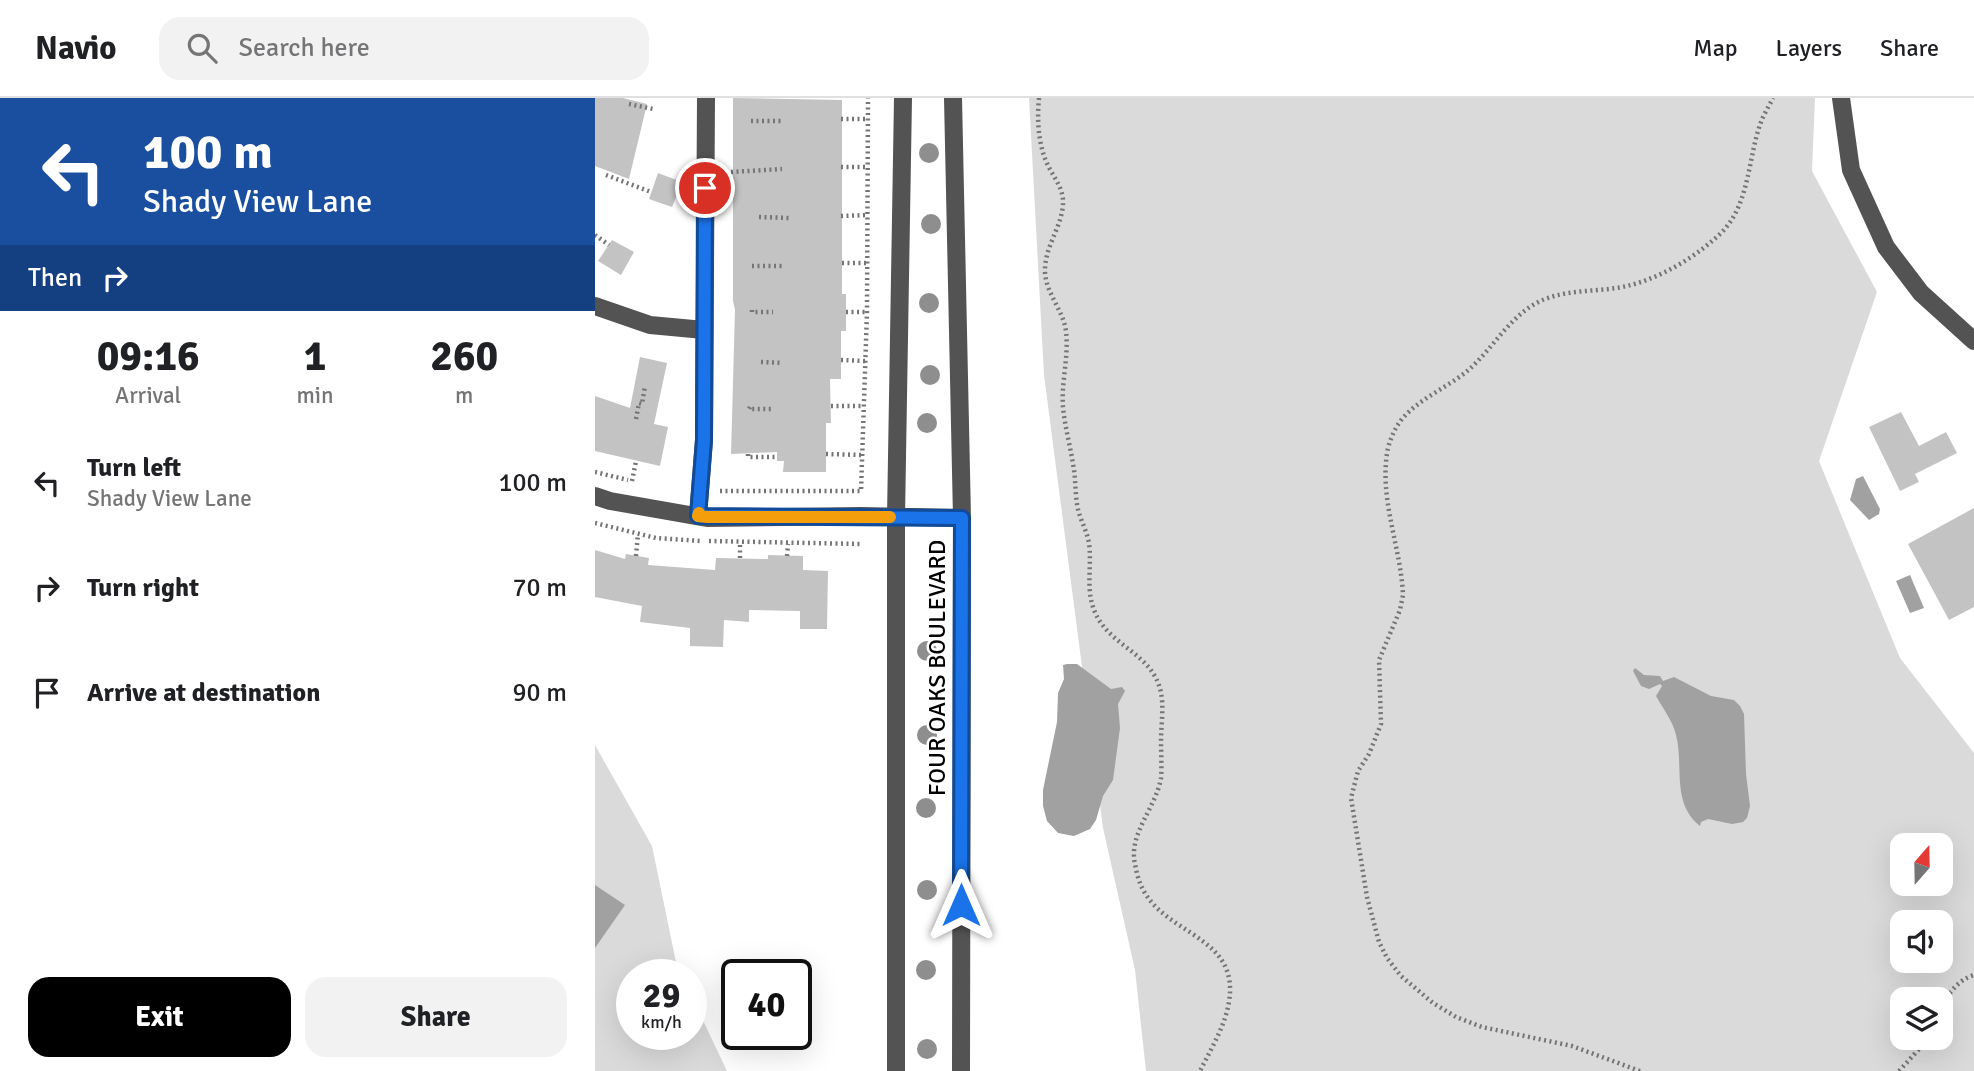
<!DOCTYPE html>
<style>
:root{--surface:#fff;--page:#f2f2f2;--text:#202124;--muted:#757577;--line:#e0e0e0;--accent:#000}
body{margin:0;font-family:Signika,sans-serif;background:var(--page);color:var(--text);height:100vh;display:flex;flex-direction:column;font-size:26px;white-space:nowrap}
*{box-sizing:border-box;margin:0}
p{font-size:23px;color:var(--muted)}
.icon{flex:none;width:38px;height:38px;fill:none;stroke:currentColor;stroke-width:2;stroke-linecap:round;stroke-linejoin:round}
.map{position:relative;flex:1;overflow:hidden}
.side{display:flex;flex-direction:column;background:var(--surface);width:595px}
.side>*{flex:none}
.guide{background:#1a4fa0;color:#fff;overflow:hidden}
.needle{width:46px;rotate:20deg}
.fabs{position:absolute;left:1295px;top:735px;display:grid;gap:14px}
.fabs a{display:grid;place-items:center;width:63px;height:63px;border-radius:14px;background:var(--surface);box-shadow:0 7px 28px #0002;font-size:35px}
.speed{position:absolute;left:21px;top:861px;display:flex;gap:14px;font-size:35px;font-weight:700;text-align:center}
.speed>*{display:grid;place-content:center;width:91px;height:91px;border-radius:50%;background:var(--surface);box-shadow:0 7px 28px #0002;line-height:1}
.speed small{font-size:18px;font-weight:400}
.speed .limit{border:4px solid #111;border-radius:10px;background:#fff;color:#111}
.pin{position:absolute;display:grid;place-items:center;width:60px;height:60px;color:#fff;margin:-30px;border:4px solid #fff;border-radius:50%;box-shadow:0 2px 7px #0007}
.me{position:absolute;width:77px;margin:-38px;rotate:0deg;stroke-linejoin:round;filter:drop-shadow(0 0 5px #0008)}
.turn{display:flex;align-items:center;gap:24px;height:147px;padding:0 28px;font-size:32px}
.turn .icon{width:91px;height:91px;stroke-width:2.5}
.turn b{display:block;font-size:49px;line-height:60px}
.then{display:flex;align-items:center;height:66px;padding:0 28px;background:#0003;gap:14px;font-size:26px}
.eta{display:flex;justify-content:space-evenly;align-items:center;height:119px;text-align:center}
.eta b{font-size:42px;font-weight:700;line-height:49px}
.action{display:flex;gap:14px;margin-top:auto;padding:14px 28px}
.action a{flex:1;height:80px;border-radius:21px;background:var(--accent);color:#fff;font-size:28px;font-weight:700;line-height:80px;text-align:center}
.action a+a{background:var(--page);color:var(--text)}
ul{padding:0;list-style:none}
li{display:flex;align-items:center;gap:21px;height:105px;padding:0 28px}
li div{flex:1}
li b{display:block;font-size:26px}
li em{font-style:normal}
header{display:flex;align-items:center;gap:42px;box-sizing:border-box;height:98px;padding:0 35px;background:var(--surface);border-bottom:2px solid var(--line)}
header strong{font-size:33px}
nav{display:flex;gap:38px;margin-inline-start:auto;font-size:24px}
.search{width:490px;height:63px;background:var(--page);display:flex;align-items:center;gap:18px;box-sizing:border-box;padding:0 24px;border-radius:21px;color:var(--muted);font-size:26px}
main{display:flex;flex:1;min-height:0}
.map>svg:first-child{display:block}
.green{fill:#dadada;fill-rule:evenodd}
.water{fill:#a1a1a1}
.building{fill:#c3c3c3}
.lines{fill:none;stroke-linecap:round;stroke-linejoin:round}
.path{stroke:#757575;stroke-width:4.5;stroke-dasharray:2 3.5;stroke-linecap:butt}
.minor{stroke:#535353;stroke-width:18}
.tree{fill:#8e8e8e}
.route-casing{stroke:#114b97;stroke-width:18}
.route{stroke:#1a73e8;stroke-width:12}
.slow{stroke:#f59e0b;stroke-width:12}
.labels{text-anchor:middle;dominant-baseline:central;stroke-width:5;stroke-linejoin:round;paint-order:stroke}
.street-label{font-size:24px;fill:#000;stroke:#fff}
</style>
<header>
<strong>Navio</strong>
<div class="search"><svg class="icon" aria-label="search" viewBox="0 0 24 24"><circle cx="10" cy="10" r="6"/><path d="M15 15l6 6"/></svg>Search here</div>
<nav><a>Map</a><a>Layers</a><a>Share</a></nav>
</header>
<main>
<section class="side">
<div class="guide">
<div class="turn"><svg class="icon" aria-label="left" viewBox="0 0 24 24"><path d="M17 20v-9H6M10 6l-5 5 5 5"/></svg><div><b>100 m</b>Shady View Lane</div></div>
<div class="then">Then<svg class="icon" aria-label="right" viewBox="0 0 24 24"><path d="M7 20v-9h11M14 6l5 5-5 5"/></svg></div>
</div>
<div class="eta">
<div><b>09:16</b><p>Arrival</p></div>
<div><b>1</b><p>min</p></div>
<div><b>260</b><p>m</p></div>
</div>
<ul>
<li><svg class="icon" aria-label="left" viewBox="0 0 24 24"><path d="M17 20v-9H6M10 6l-5 5 5 5"/></svg><div><b>Turn left</b><p>Shady View Lane</p></div><em>100 m</em></li>
<li><svg class="icon" aria-label="right" viewBox="0 0 24 24"><path d="M7 20v-9h11M14 6l5 5-5 5"/></svg><div><b>Turn right</b></div><em>70 m</em></li>
<li><svg class="icon" aria-label="arrive" viewBox="0 0 24 24"><path d="M6 21V4h12l-3 4 3 4H6"/></svg><div><b>Arrive at destination</b></div><em>90 m</em></li>
</ul>
<div class="action"><a>Exit</a><a>Share</a></div>
</section>
<div class="map">
<svg width="1379" height="973" viewBox="0 0 1379 973">
<rect width="100%" height="100%" fill="#fff"/>
<!-- green -->
<path class="green" d="M 434,0 L 1220,0 L 1217,73 L 1282,194 L 1224,363 L 1305,560 L 1379,655 L 1379,973 L 551,973 L 540,872 L 508,730 L 449,277 ZM 1307,747 L 1346,747 L 1346,786 L 1307,786 ZM 1307,824 L 1346,824 L 1346,863 L 1307,863 ZM 1307,901 L 1346,901 L 1346,940 L 1307,940 Z
M 0,647 L 57,748 L 81,864 L 87,877 L 37,877 L 37,936 L 96,936 L 96,897 L 132,973 L 0,973 Z"/>
<!-- water -->
<path class="water" d="M 1268,378 L 1285,411 L 1284,416 L 1274,422 L 1255,402 L 1261,381 Z
M 1315,477 L 1329,510 L 1315,515 L 1301,483 Z
M 472,566 L 482,566 L 516,591 L 527,589 L 530,593 L 523,606 L 525,630 L 518,682 L 508,698 L 501,722 L 495,731 L 479,738 L 463,735 L 452,723 L 448,708 L 448,692 L 462,624 L 463,595 L 469,581 L 468,567 Z
M 1040,570 L 1049,577 L 1065,578 L 1068,583 L 1079,579 L 1116,598 L 1139,602 L 1145,608 L 1149,616 L 1151,676 L 1155,708 L 1152,720 L 1148,724 L 1137,726 L 1113,721 L 1106,724 L 1105,728 C 1076,705 1089,668 1081,637 C 1078,623 1068,611 1061,598 L 1067,588 L 1065,586 L 1054,591 L 1046,588 L 1038,573 Z
M 0,787 L 30,807 L 0,850 Z"/>
<!-- building -->
<path class="building" d="M 0,0 L 28,0 L 52,6 L 34,81 L 0,68 Z
M 138,0 L 247,2 L 247,196 L 251,196 L 251,233 L 246,233 L 246,281 L 235,281 L 236,325 L 231,325 L 231,374 L 188,374 L 189,363 L 182,363 L 182,354 L 136,356 L 140,212 L 138,203 Z
M 63,75 L 87,84 L 77,109 L 54,101 Z
M 17,142 L 39,154 L 26,177 L 3,163 Z
M 45,259 L 72,265 L 59,326 L 73,329 L 65,368 L 0,353 L 0,298 L 35,310 Z
M 1306,314 L 1324,348 L 1351,334 L 1362,355 L 1320,376 L 1324,384 L 1305,393 L 1274,329 Z
M 1379,410 L 1379,509 L 1354,522 L 1313,446 Z
M 0,452 L 30,461 L 31,456 L 54,460 L 53,467 L 120,472 L 121,460 L 173,461 L 173,457 L 208,458 L 208,472 L 233,473 L 232,531 L 205,531 L 205,513 L 154,512 L 154,524 L 129,522 L 128,549 L 95,548 L 95,530 L 45,524 L 47,508 L 0,499 Z"/>
<g class="lines">
<!-- path -->
<path class="path" d="M 444,0 C 442,20 443,44 451,63 C 456,76 467,87 468,102 C 469,127 449,148 450,174 C 451,196 469,213 471,234 C 474,259 466,284 468,309 C 470,330 476,351 479,372 C 481,386 480,402 484,415 C 487,425 492,434 494,445 C 497,467 491,488 498,509 C 511,549 558,553 566,595 C 569,610 566,627 566,643 C 566,655 567,669 566,680 C 561,710 533,736 540,766 C 542,778 546,791 554,801 C 582,838 644,843 634,904 C 630,928 616,951 605,973
M 34,6 L 58,11
M 246,21 L 273,21
M 156,23 L 187,23
M 246,69 L 273,69
M 136,74 L 187,71
M 11,77 L 56,94
M 246,118 L 273,117
M 164,119 L 194,120
M 0,137 L 14,147
M 247,165 L 272,165
M 157,168 L 187,168
M 157,212 L 157,214 L 178,214
M 251,214 L 272,214
M 246,262 L 270,263
M 166,264 L 188,265
M 236,308 L 269,308
M 155,309 L 154,311 L 177,311
M 41,321 L 44,305 L 47,306 L 50,288
M 153,356 L 153,359 L 182,359
M 231,356 L 267,357
M 0,374 L 33,382
M 37,383 L 41,363
M 125,393 L 266,393 L 272,214 L 273,0
M 0,425 L 61,440 L 106,443
M 114,443 L 266,446
M 41,458 L 43,436
M 192,458 L 193,446
M 145,460 L 145,445
M 1346,909 C 1354,895 1363,882 1379,877
M 1045,973 L 977,948 L 887,929 L 861,919 L 838,905 L 806,878 L 792,860 L 784,844 L 772,799 L 756,700 L 763,673 L 774,656 L 786,626 L 784,562 L 805,512 L 808,497 C 806,449 783,399 793,350 C 796,339 800,330 807,321 C 824,301 851,290 871,274 C 899,251 917,212 953,200 C 978,191 1006,194 1032,188 C 1066,180 1103,158 1128,133 C 1155,104 1153,59 1166,24 C 1169,16 1174,8 1178,0
M 1304,973 L 1325,950 L 1331,940"/>
<!-- minor -->
<path class="minor" d="M 358,0 L 367,420 L 366,973
M 1246,0 L 1256,72 L 1291,149 L 1326,195 L 1379,243
M 0,208 L 55,227 L 109,232
M 0,398 L 15,403 L 112,420 L 266,418 L 367,420
M 103,418 L 109,342 L 111,0
M 301,973 L 301,419 L 308,0"/>
</g>
<!-- trees -->
<g class="tree">
<circle cx="334" cy="55" r="10"/>
<circle cx="336" cy="126" r="10"/>
<circle cx="334" cy="205" r="10"/>
<circle cx="335" cy="277" r="10"/>
<circle cx="332" cy="325" r="10"/>
<circle cx="332" cy="553" r="10"/>
<circle cx="332" cy="637" r="10"/>
<circle cx="331" cy="710" r="10"/>
<circle cx="332" cy="792" r="10"/>
<circle cx="331" cy="872" r="10"/>
<circle cx="332" cy="951" r="10"/>
</g>
<g class="lines">
<!-- route casing -->
<g class="route-casing">
<path id="route" d="M 110,90 L 109,342 L 103,418 L 367,420 L 366,807"/>
</g>
<!-- route -->
<use href="#route" class="route"/>
<!-- slow -->
<path class="slow" d="M 104,415 L 103,418 L 112,419 L 295,419"/>
</g>
<g class="labels">
<!-- street labels -->
<g class="street-label">
<text transform="translate(342 570) rotate(-90)">FOUR OAKS BOULEVARD</text>
</g>
</g>
</svg>
<div class="fabs">
<a><svg class="needle" viewBox="-14 -14 28 28"><path d="M0-13l5 13h-10z" fill="#e53935"/><path d="M0 13l5-13h-10z" fill="#757577"/></svg></a>
<a><svg class="icon" aria-label="sound" viewBox="0 0 24 24"><path d="M4 9h4l5-4v14l-5-4H4zM17 9q2 3 0 6"/></svg></a>
<a><svg class="icon" aria-label="layers" viewBox="0 0 24 24"><path d="M12 4l9 5-9 5-9-5zM3 14l9 5 9-5"/></svg></a>
</div>
<div class="speed"><div>29<small>km/h</small></div><div class="limit">40</div></div>
<div class="pin" style="left:110px;top:90px;background:#d93025"><svg class="icon" aria-label="arrive" viewBox="0 0 24 24"><path d="M6 21V4h12l-3 4 3 4H6"/></svg></div>
<svg class="me" style="left:366px;top:807px" viewBox="-20 -20 40 40"><path d="M0-17L14 15 0 8-14 15z" fill="#1a73e8" stroke="#fff" stroke-width="4"/></svg>
</div>
</main>
